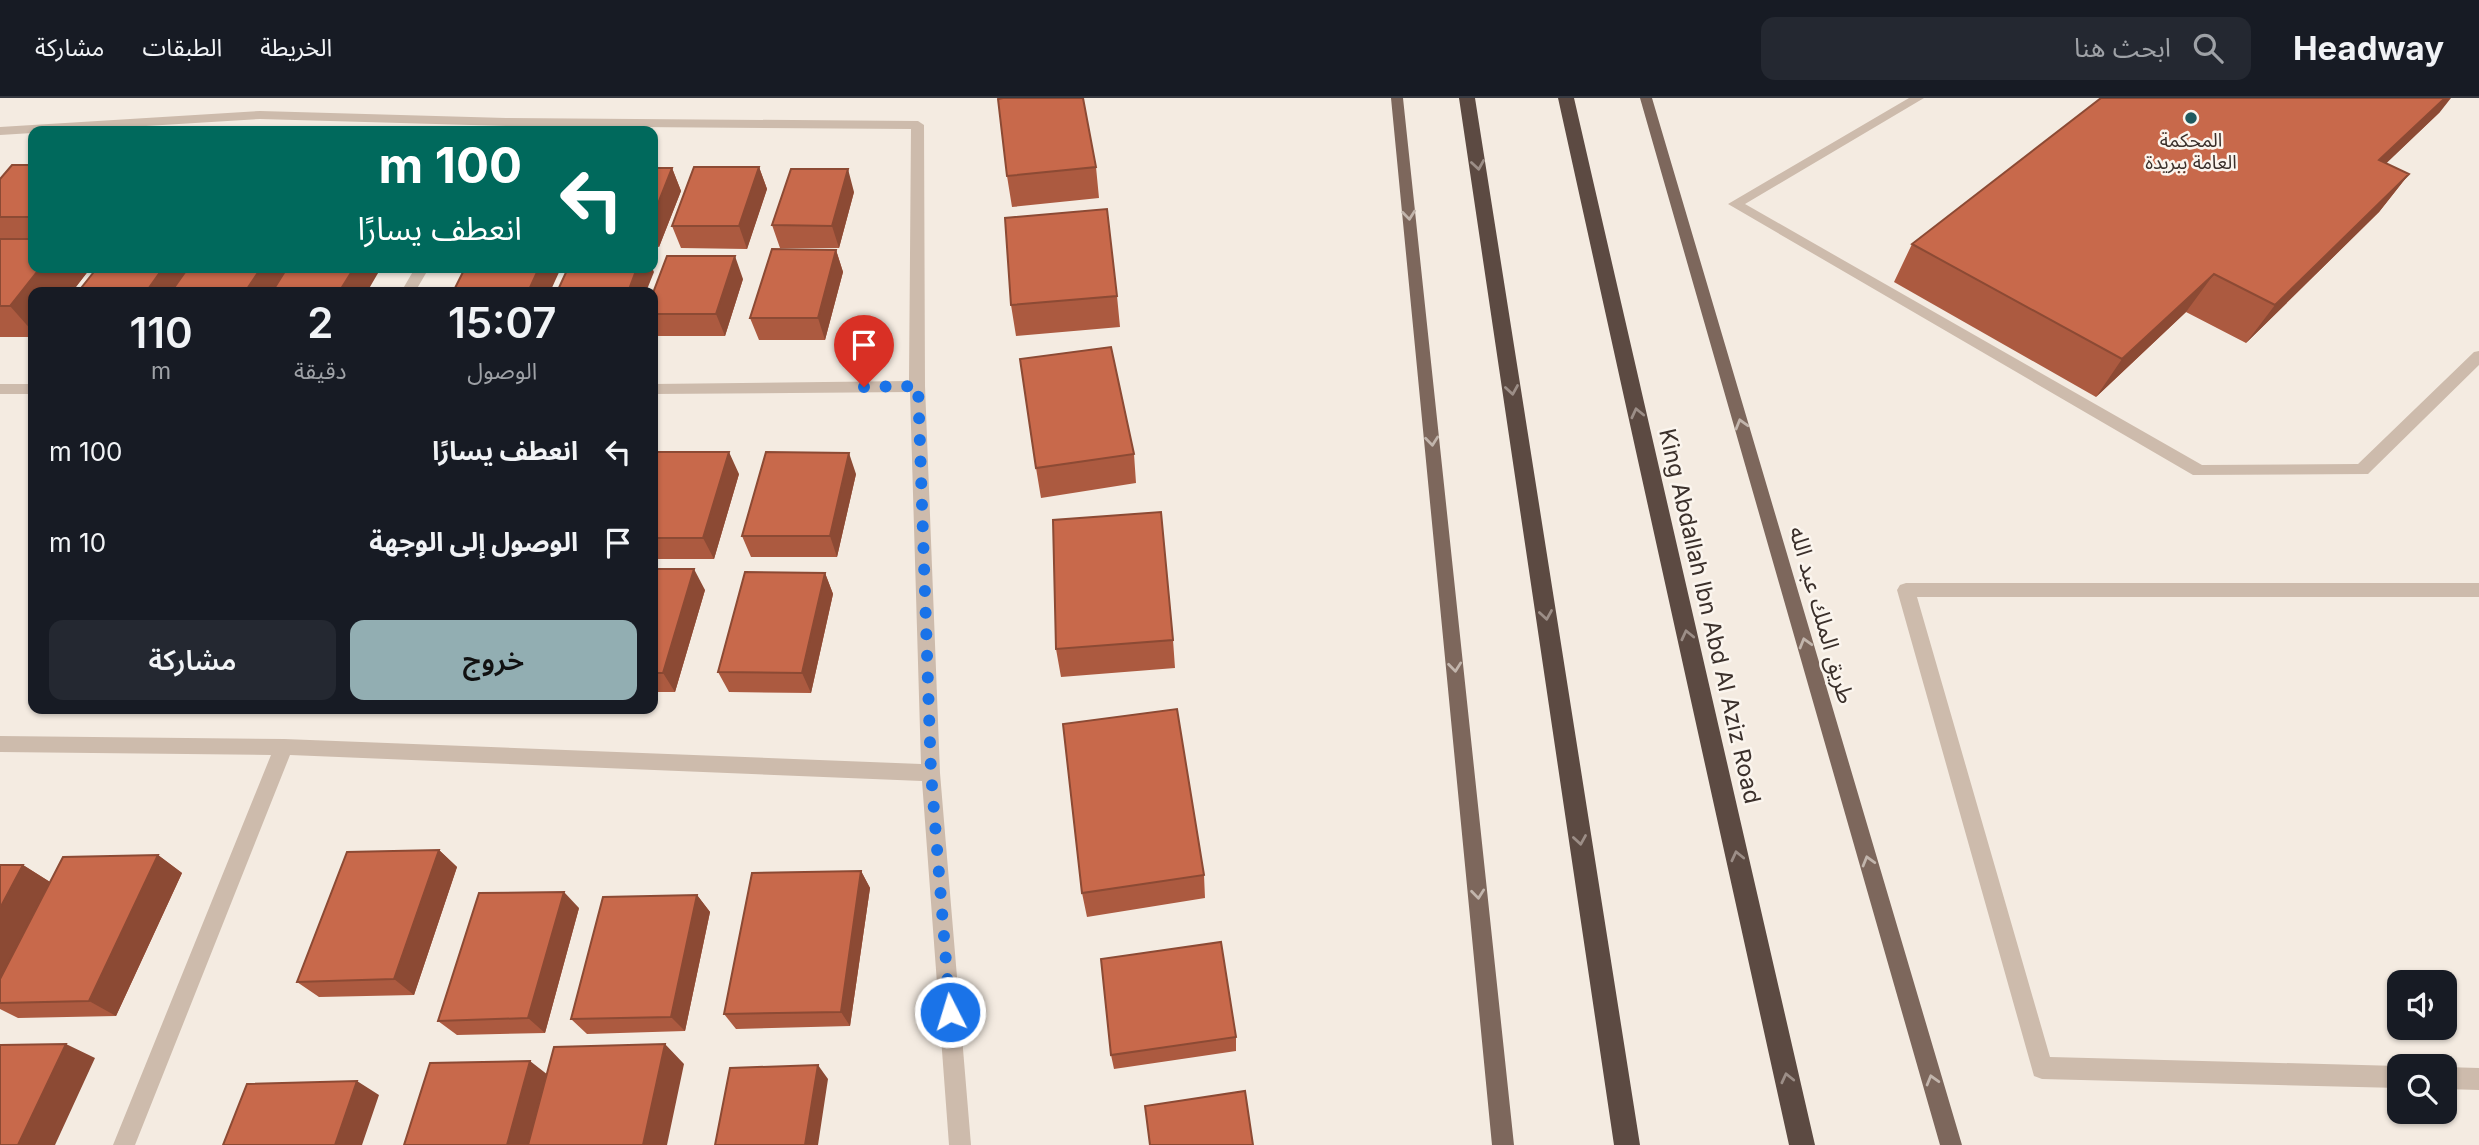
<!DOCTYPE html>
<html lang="ar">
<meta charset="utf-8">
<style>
:root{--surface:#171b24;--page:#242831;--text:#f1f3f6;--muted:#9ea1a6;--line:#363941;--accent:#92aeb2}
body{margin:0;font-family:Inter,"Noto Sans Arabic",sans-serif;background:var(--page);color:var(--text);direction:rtl;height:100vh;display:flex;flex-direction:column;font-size:26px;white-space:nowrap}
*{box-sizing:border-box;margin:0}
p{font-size:23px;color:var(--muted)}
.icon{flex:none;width:38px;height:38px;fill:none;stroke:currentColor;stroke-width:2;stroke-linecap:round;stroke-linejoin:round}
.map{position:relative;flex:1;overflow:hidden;direction:ltr}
.sheet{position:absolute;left:28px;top:189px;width:630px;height:427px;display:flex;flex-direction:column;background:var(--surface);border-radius:14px;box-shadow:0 2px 5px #0004;direction:rtl}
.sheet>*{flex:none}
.top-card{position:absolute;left:28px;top:28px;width:630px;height:147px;border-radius:14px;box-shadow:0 2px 5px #0004;direction:rtl;background:#00695c;color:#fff;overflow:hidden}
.controls{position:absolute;left:2387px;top:872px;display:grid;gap:14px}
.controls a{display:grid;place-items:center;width:70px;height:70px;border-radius:14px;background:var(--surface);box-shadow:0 2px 5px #0004;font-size:35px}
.pin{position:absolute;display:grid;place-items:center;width:60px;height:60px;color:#fff;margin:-72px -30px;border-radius:50% 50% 50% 0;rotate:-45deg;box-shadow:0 0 7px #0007}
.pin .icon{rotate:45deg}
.me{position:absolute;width:77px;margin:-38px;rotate:355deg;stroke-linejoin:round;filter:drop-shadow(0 0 5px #0008)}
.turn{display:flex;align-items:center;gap:24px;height:147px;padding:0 21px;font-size:32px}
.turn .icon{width:91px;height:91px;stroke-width:2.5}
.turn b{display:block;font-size:49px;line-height:60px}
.eta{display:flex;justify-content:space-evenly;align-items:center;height:119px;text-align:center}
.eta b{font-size:42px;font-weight:600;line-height:49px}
.action{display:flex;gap:14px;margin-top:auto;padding:14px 21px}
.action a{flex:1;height:80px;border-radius:14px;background:var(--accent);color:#111;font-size:28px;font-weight:600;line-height:80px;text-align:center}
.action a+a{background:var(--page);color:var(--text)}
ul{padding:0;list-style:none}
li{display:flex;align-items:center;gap:21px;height:91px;padding:0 21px}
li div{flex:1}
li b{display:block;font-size:26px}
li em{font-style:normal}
header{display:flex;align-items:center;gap:42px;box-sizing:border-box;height:98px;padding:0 35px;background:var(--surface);border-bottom:2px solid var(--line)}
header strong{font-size:33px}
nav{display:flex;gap:38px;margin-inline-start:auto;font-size:24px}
.search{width:490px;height:63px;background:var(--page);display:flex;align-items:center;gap:18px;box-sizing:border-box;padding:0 24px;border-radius:14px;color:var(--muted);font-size:26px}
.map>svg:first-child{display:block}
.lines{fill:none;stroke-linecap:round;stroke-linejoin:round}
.service{fill:#cdbbac;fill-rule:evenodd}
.minor{fill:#cdbbac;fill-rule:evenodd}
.primary{fill:#7d675c;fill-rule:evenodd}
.motorway{fill:#5c4a42;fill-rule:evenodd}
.wall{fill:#ac5a40}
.shaded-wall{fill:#8c4a34}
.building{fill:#c8694b;stroke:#8c4a34;stroke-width:2}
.oneway{stroke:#9c8e87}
.oneway2{stroke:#c2b5ac}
.route{stroke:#1a73e8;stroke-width:12;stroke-dasharray:0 21.6}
.poi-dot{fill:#1f5a5e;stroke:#fbf5ee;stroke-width:2.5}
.labels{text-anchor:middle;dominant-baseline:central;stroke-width:5;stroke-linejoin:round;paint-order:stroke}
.far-poi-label{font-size:19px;fill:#3b302b;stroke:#fbf5ee}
.street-label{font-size:23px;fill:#3b302b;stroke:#fbf5ee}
</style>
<header>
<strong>Headway</strong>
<div class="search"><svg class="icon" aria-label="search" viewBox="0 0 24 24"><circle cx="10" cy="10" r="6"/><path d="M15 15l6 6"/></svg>ابحث هنا</div>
<nav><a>الخريطة</a><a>الطبقات</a><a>مشاركة</a></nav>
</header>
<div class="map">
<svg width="2479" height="1047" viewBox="0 0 2479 1047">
<rect width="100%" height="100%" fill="#f4ebe1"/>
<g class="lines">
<!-- service -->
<path class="service" d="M 1909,0 L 1924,0 L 1745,106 L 2202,367 L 2358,366 L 2474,254 L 2479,253 L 2479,267 L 2368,376 L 2193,377 L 1728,106 Z
M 1906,485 L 2479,485 L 2479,499 L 1917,499 L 2050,959 L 2399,968 L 2399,990 L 2042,981 L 2034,978 L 1897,492 L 1900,487 Z
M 2445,969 L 2479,970 L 2479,992 L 2445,991 Z"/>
<!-- minor -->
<path class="minor" d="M 260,13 L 506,20 L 918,23 L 924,27 L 925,288 L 940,675 L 971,1047 L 949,1047 L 922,683 L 290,657 L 135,1047 L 113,1047 L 271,657 L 0,654 L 0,638 L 284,641 L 921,666 L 910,294 L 653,296 L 653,286 L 909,283 L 911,31 L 506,28 L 260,21 L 0,37 L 0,29 Z
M 415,170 L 429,170 L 415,194 L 401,194 Z
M 0,286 L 33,286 L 33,296 L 0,296 Z"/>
<!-- primary -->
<path class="primary" d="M 1391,0 L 1403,0 L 1514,1047 L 1492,1047 Z
M 1640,0 L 1652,0 L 1962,1047 L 1940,1047 Z"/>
<!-- motorway -->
<path class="motorway" d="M 1459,0 L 1475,0 L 1640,1047 L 1614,1047 Z
M 1558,0 L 1574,0 L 1815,1047 L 1789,1047 Z"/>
</g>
<!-- wall -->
<path class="wall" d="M 2440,14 L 2386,65 L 2409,76 L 2379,114 L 2246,245 L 2186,214 L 2096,299 L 1894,184 L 1912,146 Z
M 33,67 L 33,170 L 89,172 L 72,194 L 33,194 L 33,239 L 0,239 L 0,81 Z
M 759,69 L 767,91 L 747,151 L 681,150 L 672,128 Z
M 1096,69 L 1099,100 L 1012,109 L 1007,78 Z
M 653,70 L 672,70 L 681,93 L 659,149 L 653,148 Z
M 854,94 L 839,150 L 780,150 L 772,127 Z
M 836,152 L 843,174 L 825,242 L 759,242 L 750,220 Z
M 743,181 L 725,238 L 655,238 L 653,233 L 653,195 Z
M 1117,198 L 1120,229 L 1016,238 L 1011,207 Z
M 653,354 L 739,376 L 714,461 L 653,461 Z
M 1134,356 L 1136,385 L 1041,400 L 1036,370 Z
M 856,376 L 837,459 L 751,459 L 742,438 Z
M 653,471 L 705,492 L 675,594 L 653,594 Z
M 825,475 L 833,496 L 811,595 L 729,594 L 718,574 Z
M 1173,542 L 1175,570 L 1061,579 L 1056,551 Z
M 439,752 L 457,769 L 414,897 L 319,899 L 297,884 Z
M 158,757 L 182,775 L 116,918 L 18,920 L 0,911 L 0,767 L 23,767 L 50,784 Z
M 861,773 L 870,790 L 850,928 L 736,931 L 724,916 Z
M 1204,777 L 1205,800 L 1087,819 L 1082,795 Z
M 697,797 L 710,814 L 685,933 L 587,936 L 571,921 Z
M 579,810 L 545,935 L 457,937 L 438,923 Z
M 1236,939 L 1236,953 L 1114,971 L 1111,957 Z"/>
<!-- shaded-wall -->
<path class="shaded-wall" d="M 2445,0 L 2451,0 L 2440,14 L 2350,100 L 2379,62 Z
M 759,69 L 767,91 L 747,151 L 739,128 Z
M 672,70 L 681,93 L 659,149 L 653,134 L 653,118 Z
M 848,71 L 854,94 L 839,150 L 832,128 Z
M 2409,76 L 2379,114 L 2246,245 L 2275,207 Z
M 836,152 L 843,174 L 825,242 L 818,220 Z
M 735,158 L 743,181 L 725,238 L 716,216 Z
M 40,170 L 87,170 L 89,172 L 72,194 L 33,194 L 33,234 L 10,208 Z
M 163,170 L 194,170 L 179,194 L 146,194 Z
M 261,170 L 290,170 L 275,194 L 245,194 Z
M 354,170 L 381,170 L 367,194 L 339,194 Z
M 539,170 L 561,170 L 550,194 L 528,194 Z
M 637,170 L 652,170 L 654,174 L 646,194 L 628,194 Z
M 2214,176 L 2186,214 L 2096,299 L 2122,261 Z
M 729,354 L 739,376 L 714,461 L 703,440 Z
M 849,355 L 856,376 L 837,459 L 830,438 Z
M 694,471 L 705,492 L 675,594 L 663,575 Z
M 825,475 L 833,496 L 811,595 L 802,575 Z
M 439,752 L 457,769 L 414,897 L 394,881 Z
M 158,757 L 182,775 L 116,918 L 89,903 Z
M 23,767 L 50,784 L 0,881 L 0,810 Z
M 861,773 L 870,790 L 850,928 L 841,914 Z
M 564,794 L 579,810 L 545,935 L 528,920 Z
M 697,797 L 710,814 L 685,933 L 671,919 Z
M 66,946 L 95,960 L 55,1047 L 18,1047 Z
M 665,946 L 684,966 L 667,1047 L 643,1047 Z
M 530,963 L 548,977 L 529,1047 L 507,1047 Z
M 818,967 L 828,981 L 818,1047 L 805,1047 Z
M 357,983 L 379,997 L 362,1047 L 335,1047 Z"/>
<!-- building -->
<path class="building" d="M 1003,0 L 1083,0 L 1096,69 L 1007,78 L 998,1 Z
M 2101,0 L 2445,0 L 2379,62 L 2409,76 L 2275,207 L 2214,176 L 2122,261 L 1912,146 Z
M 12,67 L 33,67 L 33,119 L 0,119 L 0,81 Z
M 694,69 L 759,69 L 739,128 L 672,128 Z
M 653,70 L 672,70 L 653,118 Z
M 791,71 L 848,71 L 832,128 L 772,127 Z
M 1107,111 L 1117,198 L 1011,207 L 1005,120 Z
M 0,141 L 33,141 L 33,170 L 40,170 L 10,208 L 0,208 Z
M 772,151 L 836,152 L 818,220 L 750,220 Z
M 667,158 L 735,158 L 716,216 L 653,216 L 653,195 Z
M 97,170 L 163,170 L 146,194 L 78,194 Z
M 188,170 L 261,170 L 245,194 L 171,194 Z
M 287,170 L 354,170 L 339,194 L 272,194 Z
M 465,170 L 539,170 L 528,194 L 453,194 Z
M 568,170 L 637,170 L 628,194 L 557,194 Z
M 1111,249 L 1134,356 L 1036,370 L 1020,261 Z
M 653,354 L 729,354 L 703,440 L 653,440 Z
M 766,354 L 849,355 L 830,438 L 742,438 Z
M 1161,414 L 1173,542 L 1056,551 L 1053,422 Z
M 653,471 L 694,471 L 663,575 L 653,575 Z
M 745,474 L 825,475 L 802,575 L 718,574 Z
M 1177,611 L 1204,777 L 1082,795 L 1063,626 Z
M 439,752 L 394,881 L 297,884 L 347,754 Z
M 158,757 L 89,903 L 0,905 L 0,881 L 63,759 Z
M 0,767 L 23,767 L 0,810 Z
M 861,773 L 841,914 L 724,916 L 752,775 Z
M 564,794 L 528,920 L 438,923 L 479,795 Z
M 697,797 L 671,919 L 571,921 L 603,799 Z
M 1221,844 L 1236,939 L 1111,957 L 1101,861 Z
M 66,946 L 18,1047 L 0,1047 L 0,947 Z
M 665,946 L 643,1047 L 528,1047 L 554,949 Z
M 530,963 L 507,1047 L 404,1047 L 430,965 Z
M 818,967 L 805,1047 L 715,1047 L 730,970 Z
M 357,983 L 335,1047 L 223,1047 L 247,986 Z
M 1245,993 L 1253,1047 L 1150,1047 L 1145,1008 Z"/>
<!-- one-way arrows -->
<defs><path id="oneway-chevron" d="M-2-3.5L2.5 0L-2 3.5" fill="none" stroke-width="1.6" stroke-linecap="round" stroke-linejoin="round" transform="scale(1.75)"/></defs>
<g class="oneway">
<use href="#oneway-chevron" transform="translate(1478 67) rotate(81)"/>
<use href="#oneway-chevron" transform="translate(1512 292) rotate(81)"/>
<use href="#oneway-chevron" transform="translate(1637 315) rotate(-103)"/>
<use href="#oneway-chevron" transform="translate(1546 517) rotate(81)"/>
<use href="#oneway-chevron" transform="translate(1687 537) rotate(-103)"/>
<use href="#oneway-chevron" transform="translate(1580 742) rotate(81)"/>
<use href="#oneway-chevron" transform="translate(1737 758) rotate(-103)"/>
<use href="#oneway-chevron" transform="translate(1787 980) rotate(-103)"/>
</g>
<g class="oneway2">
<use href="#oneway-chevron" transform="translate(1409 117) rotate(84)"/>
<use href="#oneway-chevron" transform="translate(1741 326) rotate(-106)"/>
<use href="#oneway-chevron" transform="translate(1432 343) rotate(84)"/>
<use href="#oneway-chevron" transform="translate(1805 545) rotate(-106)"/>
<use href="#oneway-chevron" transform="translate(1455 569) rotate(84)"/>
<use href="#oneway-chevron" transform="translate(1868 763) rotate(-106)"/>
<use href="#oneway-chevron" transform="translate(1478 796) rotate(84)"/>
<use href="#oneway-chevron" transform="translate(1932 982) rotate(-106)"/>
</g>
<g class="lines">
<!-- route -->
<path class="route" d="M 864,289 L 918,288 L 931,675 L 950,914"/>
</g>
<!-- markers -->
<circle class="poi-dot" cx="2191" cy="20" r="7"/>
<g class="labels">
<!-- far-poi labels -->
<g class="far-poi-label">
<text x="2191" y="42">المحكمة<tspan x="2191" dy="22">العامة ببريدة</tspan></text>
</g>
<!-- street labels -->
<g class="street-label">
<text transform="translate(1822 517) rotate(74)">طريق الملك عبد الله</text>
<text transform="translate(1710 518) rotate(77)">King Abdallah Ibn Abd Al Aziz Road</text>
</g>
</g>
</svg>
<div class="controls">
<a><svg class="icon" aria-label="sound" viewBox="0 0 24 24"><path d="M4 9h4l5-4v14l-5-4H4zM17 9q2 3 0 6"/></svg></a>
<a><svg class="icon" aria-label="search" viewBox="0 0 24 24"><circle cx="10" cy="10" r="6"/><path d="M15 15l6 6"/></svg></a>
</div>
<div class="pin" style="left:864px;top:289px;background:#d93025"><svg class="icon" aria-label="arrive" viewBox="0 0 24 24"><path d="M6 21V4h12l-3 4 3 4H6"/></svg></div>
<svg class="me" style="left:950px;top:914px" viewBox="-20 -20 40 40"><circle r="17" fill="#1a73e8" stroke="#fff" stroke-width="3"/><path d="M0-11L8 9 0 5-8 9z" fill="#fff"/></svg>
<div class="top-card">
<div class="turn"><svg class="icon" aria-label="left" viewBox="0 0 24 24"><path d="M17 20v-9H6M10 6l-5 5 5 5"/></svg><div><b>100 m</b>انعطف يسارًا</div></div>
</div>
<section class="sheet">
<div class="eta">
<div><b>15:07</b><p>الوصول</p></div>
<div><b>2</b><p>دقيقة</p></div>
<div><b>110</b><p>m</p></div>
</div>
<ul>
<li><svg class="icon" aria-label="left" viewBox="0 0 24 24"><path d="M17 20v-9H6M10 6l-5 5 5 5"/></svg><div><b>انعطف يسارًا</b></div><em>100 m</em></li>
<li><svg class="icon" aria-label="arrive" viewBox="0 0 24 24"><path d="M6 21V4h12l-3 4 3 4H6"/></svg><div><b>الوصول إلى الوجهة</b></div><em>10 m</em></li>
</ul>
<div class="action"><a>خروج</a><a>مشاركة</a></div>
</section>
</div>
